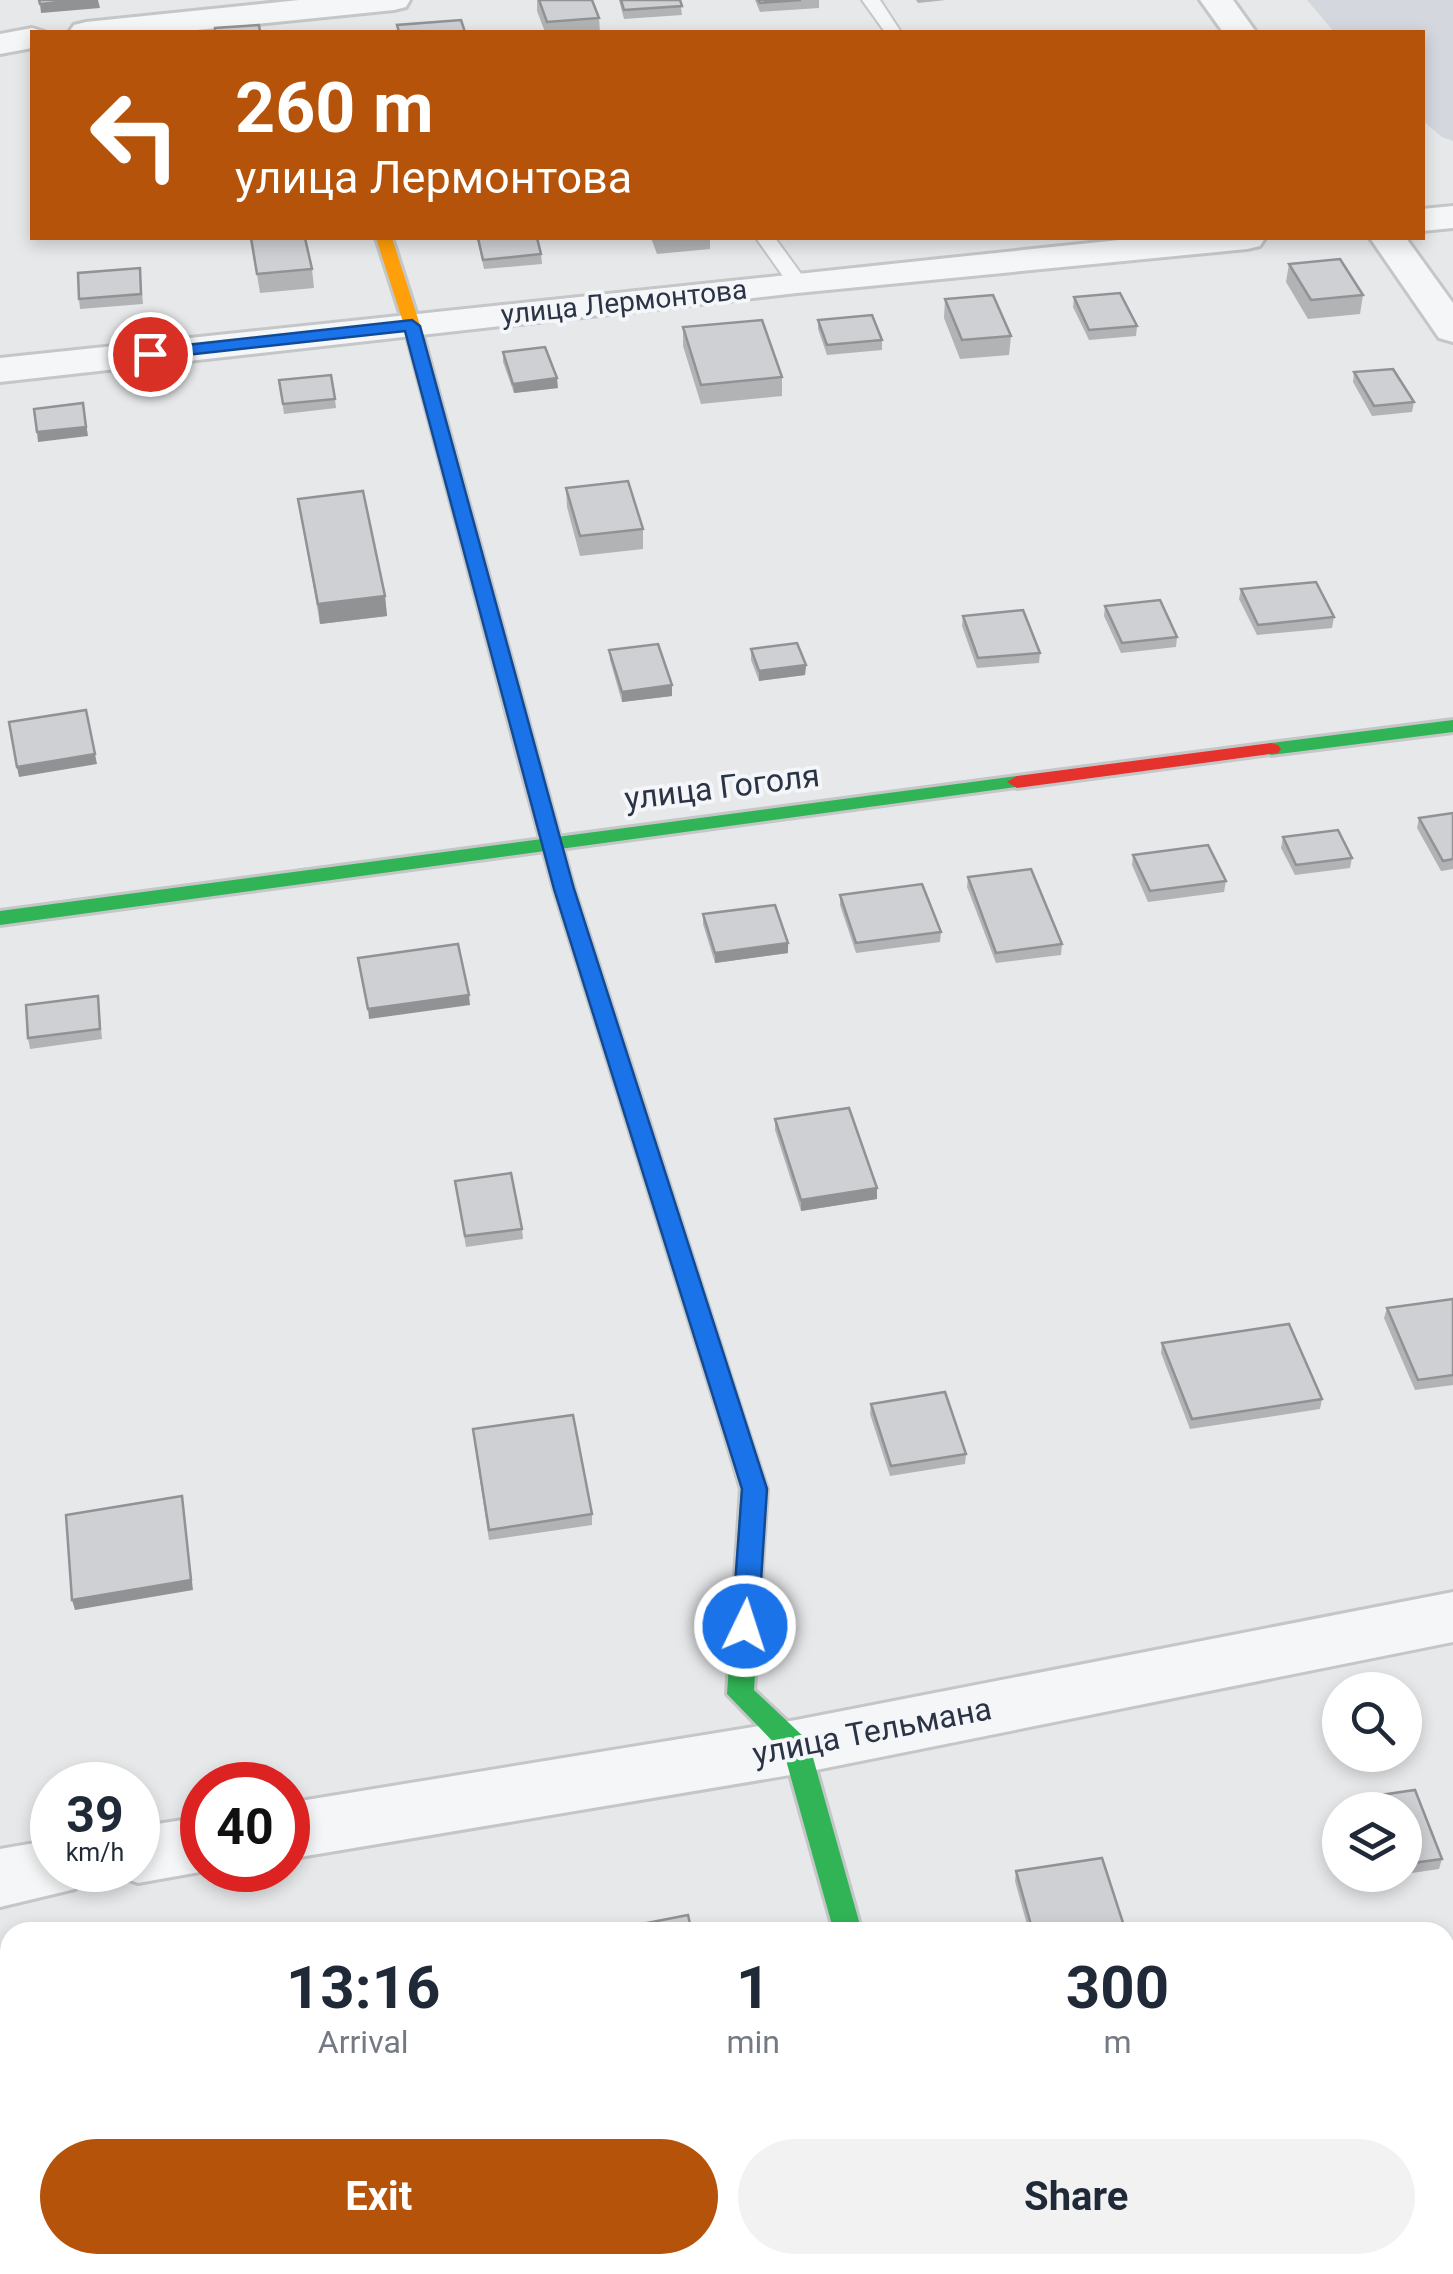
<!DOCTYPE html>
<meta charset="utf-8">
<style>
:root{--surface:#fff;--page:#f2f2f3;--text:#1f2937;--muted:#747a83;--accent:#b45309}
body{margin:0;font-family:Roboto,sans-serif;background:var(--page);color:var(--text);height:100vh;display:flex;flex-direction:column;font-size:38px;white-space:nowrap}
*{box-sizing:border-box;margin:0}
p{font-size:32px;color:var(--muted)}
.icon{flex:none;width:55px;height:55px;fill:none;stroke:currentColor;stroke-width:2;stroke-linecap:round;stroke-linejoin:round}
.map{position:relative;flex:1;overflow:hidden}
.sheet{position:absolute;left:0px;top:1922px;width:1455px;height:352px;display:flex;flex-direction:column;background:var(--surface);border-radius:30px 30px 0 0;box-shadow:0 5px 15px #0003}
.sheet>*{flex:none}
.banner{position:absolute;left:30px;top:30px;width:1395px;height:210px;border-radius:0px;box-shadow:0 5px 15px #0003;background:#b45309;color:#fff;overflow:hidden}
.buttons{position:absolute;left:1322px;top:1672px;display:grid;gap:20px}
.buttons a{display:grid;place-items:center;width:100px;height:100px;border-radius:50%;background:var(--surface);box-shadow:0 5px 15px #0003;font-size:50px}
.speed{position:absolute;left:30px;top:1762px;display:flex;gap:20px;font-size:50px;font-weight:700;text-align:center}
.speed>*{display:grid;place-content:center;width:130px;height:130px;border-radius:50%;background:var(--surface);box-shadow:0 5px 15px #0003;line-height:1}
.speed small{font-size:25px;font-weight:400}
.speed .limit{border:15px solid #d22;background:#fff;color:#111}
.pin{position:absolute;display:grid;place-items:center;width:85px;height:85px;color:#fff;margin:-42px;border:5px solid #fff;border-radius:50%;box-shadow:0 2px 10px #0007}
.me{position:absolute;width:110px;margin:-55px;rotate:4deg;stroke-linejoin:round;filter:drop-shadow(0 0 8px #0008)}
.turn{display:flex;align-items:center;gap:35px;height:210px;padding:0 40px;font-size:45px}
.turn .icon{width:130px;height:130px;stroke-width:2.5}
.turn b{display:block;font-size:70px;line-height:85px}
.eta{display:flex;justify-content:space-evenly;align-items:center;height:170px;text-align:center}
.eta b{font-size:60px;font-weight:700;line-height:70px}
.button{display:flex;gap:20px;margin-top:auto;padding:20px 40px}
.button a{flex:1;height:115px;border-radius:60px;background:var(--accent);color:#fff;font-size:40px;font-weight:700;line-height:115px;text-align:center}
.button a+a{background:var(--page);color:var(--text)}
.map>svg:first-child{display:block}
.built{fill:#d4d7dd}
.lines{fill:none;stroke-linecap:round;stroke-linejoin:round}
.lane-casing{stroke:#c4c6c8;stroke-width:4}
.street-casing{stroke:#c4c6c8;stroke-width:6}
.fast-casing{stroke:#c4c6c8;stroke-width:6}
.slow-casing{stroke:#c4c6c8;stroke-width:6}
.jam-casing{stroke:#c4c6c8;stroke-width:6}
.lane{fill:#f5f6f7;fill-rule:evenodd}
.street{fill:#f5f6f7;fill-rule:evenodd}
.fast{fill:#30b455;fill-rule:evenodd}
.slow{fill:#ff9f0a;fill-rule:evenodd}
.jam{fill:#e5322d;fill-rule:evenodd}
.wall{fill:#b1b3b5}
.shaded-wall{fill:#909294}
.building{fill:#ced0d3;stroke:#909294;stroke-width:2.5}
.route{fill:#1a73e8;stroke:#114b97;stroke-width:2.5}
.labels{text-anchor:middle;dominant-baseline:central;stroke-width:8;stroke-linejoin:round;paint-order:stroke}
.far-street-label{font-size:28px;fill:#2b3445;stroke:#f4f6f9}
.street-label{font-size:32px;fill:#2b3445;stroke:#f4f6f9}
</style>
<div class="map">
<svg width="1453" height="2274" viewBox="0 0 1453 2274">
<rect width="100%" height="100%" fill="#e6e8ea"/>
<!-- built -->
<path class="built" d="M 1307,0 L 1453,0 L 1453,141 L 1442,137 L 1423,121 L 1422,32 L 1334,32 Z"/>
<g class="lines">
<!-- lane casing -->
<g class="lane-casing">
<path id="lane" d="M 862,0 L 880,0 L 901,32 L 885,32 Z
M 756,238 L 775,238 L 807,282 L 804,286 L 790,286 Z"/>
</g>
<!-- street casing -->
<g class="street-casing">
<path id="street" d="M 299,0 L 410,0 L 406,7 L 394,10 L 177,32 L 69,32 L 74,25 L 86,22 Z
M 1200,0 L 1233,0 L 1256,32 L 1223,32 Z
M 32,28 L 45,32 L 32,32 L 32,48 L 0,54 L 0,34 Z
M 1453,206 L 1453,228 L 1422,231 L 1422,209 Z
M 1138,238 L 1265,238 L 1260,246 L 1247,249 L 797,293 L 0,382 L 0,358 Z
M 1370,238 L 1406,238 L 1453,303 L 1453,342 L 1439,338 Z
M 1453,1592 L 1453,1642 L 796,1774 L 288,1859 L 288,1803 L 796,1720 Z
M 202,1817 L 202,1870 L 211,1870 L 138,1883 L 115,1875 L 113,1870 L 138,1870 L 138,1827 Z
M 52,1840 L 52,1870 L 84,1870 L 75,1889 L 0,1907 L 0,1849 Z
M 905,2265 L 977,2265 L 980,2274 L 908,2274 Z"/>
</g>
<!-- fast casing -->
<g class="fast-casing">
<path id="fast" d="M 1453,720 L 1453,732 L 1271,755 L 1261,749 L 1271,743 Z
M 1017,776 L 1024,778 L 1027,782 L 1024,786 L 0,925 L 0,911 Z
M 733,1412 L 742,1415 L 745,1422 L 767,1489 L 754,1690 L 806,1739 L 810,1747 L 862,1932 L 834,1932 L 784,1753 L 727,1694 L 741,1489 L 721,1422 L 724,1415 Z"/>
</g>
<!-- slow casing -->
<g class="slow-casing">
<path id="slow" d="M 376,238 L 392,238 L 420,325 L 541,768 L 538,772 L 524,772 L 521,768 L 404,325 Z
M 633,1098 L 644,1106 L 745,1422 L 742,1429 L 724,1429 L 721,1422 L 622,1106 Z"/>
</g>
<!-- jam casing -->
<g class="jam-casing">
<path id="jam" d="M 1271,743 L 1278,745 L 1281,749 L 1278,753 L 1017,788 L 1007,782 L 1017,776 Z
M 531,762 L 541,768 L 574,889 L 644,1106 L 641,1112 L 633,1114 L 622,1106 L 554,889 L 521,768 Z"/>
</g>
<!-- lane -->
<use href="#lane" class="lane"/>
<!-- street -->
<use href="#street" class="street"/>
<!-- fast -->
<use href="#fast" class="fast"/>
<!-- slow -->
<use href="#slow" class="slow"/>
<!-- jam -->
<use href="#jam" class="jam"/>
</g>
<!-- wall -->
<path class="wall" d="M 537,0 L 592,0 L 599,18 L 600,32 L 545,32 L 537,11 Z
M 619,0 L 680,0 L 682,15 L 624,19 Z
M 755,0 L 819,0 L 819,8 L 760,12 Z
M 916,0 L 946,0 L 918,3 Z
M 251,238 L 312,269 L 314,288 L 260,293 Z
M 477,238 L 541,254 L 542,264 L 484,269 Z
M 651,238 L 710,238 L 710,249 L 657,254 Z
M 1289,264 L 1363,295 L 1360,314 L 1308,319 L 1286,282 Z
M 140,268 L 143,304 L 80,309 L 79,299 Z
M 1074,297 L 1137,326 L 1136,336 L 1089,340 L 1073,307 Z
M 945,299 L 1011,336 L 1009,355 L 960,359 L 944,318 Z
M 818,320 L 882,340 L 882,350 L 827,355 L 818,329 Z
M 683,327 L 782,377 L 782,396 L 701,404 L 683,346 Z
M 503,352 L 558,388 L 514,393 L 503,362 Z
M 1354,372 L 1414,402 L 1412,412 L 1372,416 L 1353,382 Z
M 279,380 L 335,399 L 336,408 L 284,414 Z
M 566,488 L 643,529 L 643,549 L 580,556 L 567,507 Z
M 298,499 L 385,596 L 387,616 L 320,624 Z
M 1241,589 L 1334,617 L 1332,628 L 1257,635 L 1239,599 Z
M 1105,606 L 1177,637 L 1176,647 L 1121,653 L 1104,616 Z
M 963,616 L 1040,653 L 1039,663 L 977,668 L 962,626 Z
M 751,649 L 806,665 L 805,675 L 759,681 L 751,660 Z
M 609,650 L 672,685 L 672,696 L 622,702 L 610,660 Z
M 1453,813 L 1453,869 L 1441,871 L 1417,828 L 1419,818 Z
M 1283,837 L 1352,858 L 1350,868 L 1295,875 L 1281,848 Z
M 1133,855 L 1226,881 L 1224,892 L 1148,902 L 1132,865 Z
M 968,877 L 1062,944 L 1061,955 L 996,963 L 967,887 Z
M 840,895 L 941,932 L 940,942 L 856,953 L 840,905 Z
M 703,914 L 788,943 L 788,953 L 715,963 L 703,924 Z
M 98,996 L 102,1039 L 30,1049 L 28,1038 Z
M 775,1119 L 877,1188 L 877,1199 L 801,1211 L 775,1130 Z
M 455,1181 L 522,1229 L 523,1239 L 466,1247 Z
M 1453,1299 L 1453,1385 L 1415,1390 L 1384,1318 L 1387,1308 Z
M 1162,1343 L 1322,1399 L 1320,1409 L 1190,1429 L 1161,1353 Z
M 871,1404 L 966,1454 L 965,1464 L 890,1476 L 870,1414 Z
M 474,1440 L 592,1514 L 592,1525 L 489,1540 Z
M 1415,1790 L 1442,1859 L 1439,1869 L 1405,1874 L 1405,1810 L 1351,1810 L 1353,1799 Z
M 1016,1871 L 1126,1932 L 1029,1932 L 1015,1881 Z
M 1374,1875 L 1397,1875 L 1376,1878 Z
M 1130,2265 L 1240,2265 L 1244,2274 L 1133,2274 Z"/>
<!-- shaded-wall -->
<path class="shaded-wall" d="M 83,0 L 98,0 L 100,8 L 41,13 L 40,4 Z
M 557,378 L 558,388 L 514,393 L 513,384 Z
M 83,403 L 88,436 L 38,442 L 37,432 Z
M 385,596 L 387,616 L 320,624 L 318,604 Z
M 806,665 L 805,675 L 759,681 L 759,671 Z
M 672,685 L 672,696 L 622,702 L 622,692 Z
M 95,754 L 97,764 L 19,777 L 17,767 Z
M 788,943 L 788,953 L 715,963 L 715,953 Z
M 469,995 L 470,1005 L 369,1019 L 368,1009 Z
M 877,1188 L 877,1199 L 801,1211 L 801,1200 Z
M 182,1496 L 193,1590 L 75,1610 L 72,1600 Z"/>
<!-- building -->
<path class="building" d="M 39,0 L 83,0 L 40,4 Z
M 539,0 L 592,0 L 599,18 L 547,22 Z
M 621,0 L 680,0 L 682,6 L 624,10 Z
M 758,0 L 801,0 L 760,3 Z
M 461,20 L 465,32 L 399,32 L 397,25 Z
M 259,25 L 260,32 L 215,32 L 215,28 Z
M 251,238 L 305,238 L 312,269 L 257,274 Z
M 478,238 L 537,238 L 541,254 L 483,260 Z
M 1340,259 L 1363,295 L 1311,300 L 1289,264 Z
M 140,268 L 141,294 L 79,299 L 78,273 Z
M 1120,293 L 1137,326 L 1089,330 L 1074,297 Z
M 993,295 L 1011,336 L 962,340 L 945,299 Z
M 872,315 L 882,340 L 827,345 L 818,320 Z
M 762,320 L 782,377 L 701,385 L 683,327 Z
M 545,347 L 557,378 L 513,384 L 503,352 Z
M 1393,369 L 1414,402 L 1374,406 L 1354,372 Z
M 331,375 L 335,399 L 283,404 L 279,380 Z
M 83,403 L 86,427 L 37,432 L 34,409 Z
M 628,481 L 643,529 L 580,536 L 566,488 Z
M 363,491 L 385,596 L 318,604 L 298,499 Z
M 1316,582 L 1334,617 L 1258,625 L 1241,589 Z
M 1160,600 L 1177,637 L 1122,643 L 1105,606 Z
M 1023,610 L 1040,653 L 978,658 L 963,616 Z
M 797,643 L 806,665 L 759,671 L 751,649 Z
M 658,644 L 672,685 L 622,692 L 609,650 Z
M 86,710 L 95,754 L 17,767 L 9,722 Z
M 1453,813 L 1453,859 L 1443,861 L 1419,818 Z
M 1338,830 L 1352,858 L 1296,865 L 1283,837 Z
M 1208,845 L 1226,881 L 1150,891 L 1133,855 Z
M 1031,869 L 1062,944 L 996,953 L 968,877 Z
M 922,884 L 941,932 L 856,943 L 840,895 Z
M 775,905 L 788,943 L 715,953 L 703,914 Z
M 458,944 L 469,995 L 368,1009 L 358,958 Z
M 98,996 L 100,1029 L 28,1038 L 26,1005 Z
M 849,1108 L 877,1188 L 801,1200 L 775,1119 Z
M 511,1173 L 522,1229 L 465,1236 L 455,1181 Z
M 1453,1299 L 1453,1375 L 1418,1380 L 1387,1308 Z
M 1289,1324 L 1322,1399 L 1192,1419 L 1162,1343 Z
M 945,1392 L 966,1454 L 891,1466 L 871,1404 Z
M 573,1415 L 592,1514 L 489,1530 L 473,1429 Z
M 182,1496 L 191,1580 L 72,1600 L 66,1515 Z
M 1415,1790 L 1442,1859 L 1405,1864 L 1405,1810 L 1357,1810 L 1353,1799 Z
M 1102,1858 L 1126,1932 L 1033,1932 L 1016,1871 Z
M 688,1915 L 692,1932 L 601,1932 Z
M 1135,2265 L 1240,2265 L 1244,2274 L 1138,2274 Z"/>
<!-- route -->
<path class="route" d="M 412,320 L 420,326 L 574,889 L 767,1489 L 758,1626 L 754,1633 L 745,1637 L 736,1633 L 732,1626 L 742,1489 L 554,889 L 405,331 L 150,359 L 141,354 L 150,349 Z"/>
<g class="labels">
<!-- far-street labels -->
<g class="far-street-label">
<text transform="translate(624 302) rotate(-6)">улица Лермонтова</text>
</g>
<!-- street labels -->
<g class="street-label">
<text transform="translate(722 787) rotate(-7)">улица Гоголя</text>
<text transform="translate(872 1731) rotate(-11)">улица Тельмана</text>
</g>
</g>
</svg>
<div class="buttons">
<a><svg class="icon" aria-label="search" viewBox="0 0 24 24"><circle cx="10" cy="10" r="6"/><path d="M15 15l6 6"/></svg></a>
<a><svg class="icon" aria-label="layers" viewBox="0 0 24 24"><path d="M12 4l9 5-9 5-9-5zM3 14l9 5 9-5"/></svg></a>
</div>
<div class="speed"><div>39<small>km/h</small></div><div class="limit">40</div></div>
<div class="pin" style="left:150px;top:354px;background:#d93025"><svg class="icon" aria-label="arrive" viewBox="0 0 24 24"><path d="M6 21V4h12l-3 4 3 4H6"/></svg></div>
<svg class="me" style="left:745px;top:1626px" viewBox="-20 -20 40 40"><circle r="17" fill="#1a73e8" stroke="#fff" stroke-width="3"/><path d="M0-11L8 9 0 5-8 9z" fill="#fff"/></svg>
<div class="banner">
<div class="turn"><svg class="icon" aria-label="left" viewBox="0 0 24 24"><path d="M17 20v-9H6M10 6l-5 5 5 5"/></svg><div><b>260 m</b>улица Лермонтова</div></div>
</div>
<section class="sheet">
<div class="eta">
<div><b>13:16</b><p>Arrival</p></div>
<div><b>1</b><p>min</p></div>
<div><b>300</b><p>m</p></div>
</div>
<div class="button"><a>Exit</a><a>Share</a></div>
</section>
</div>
